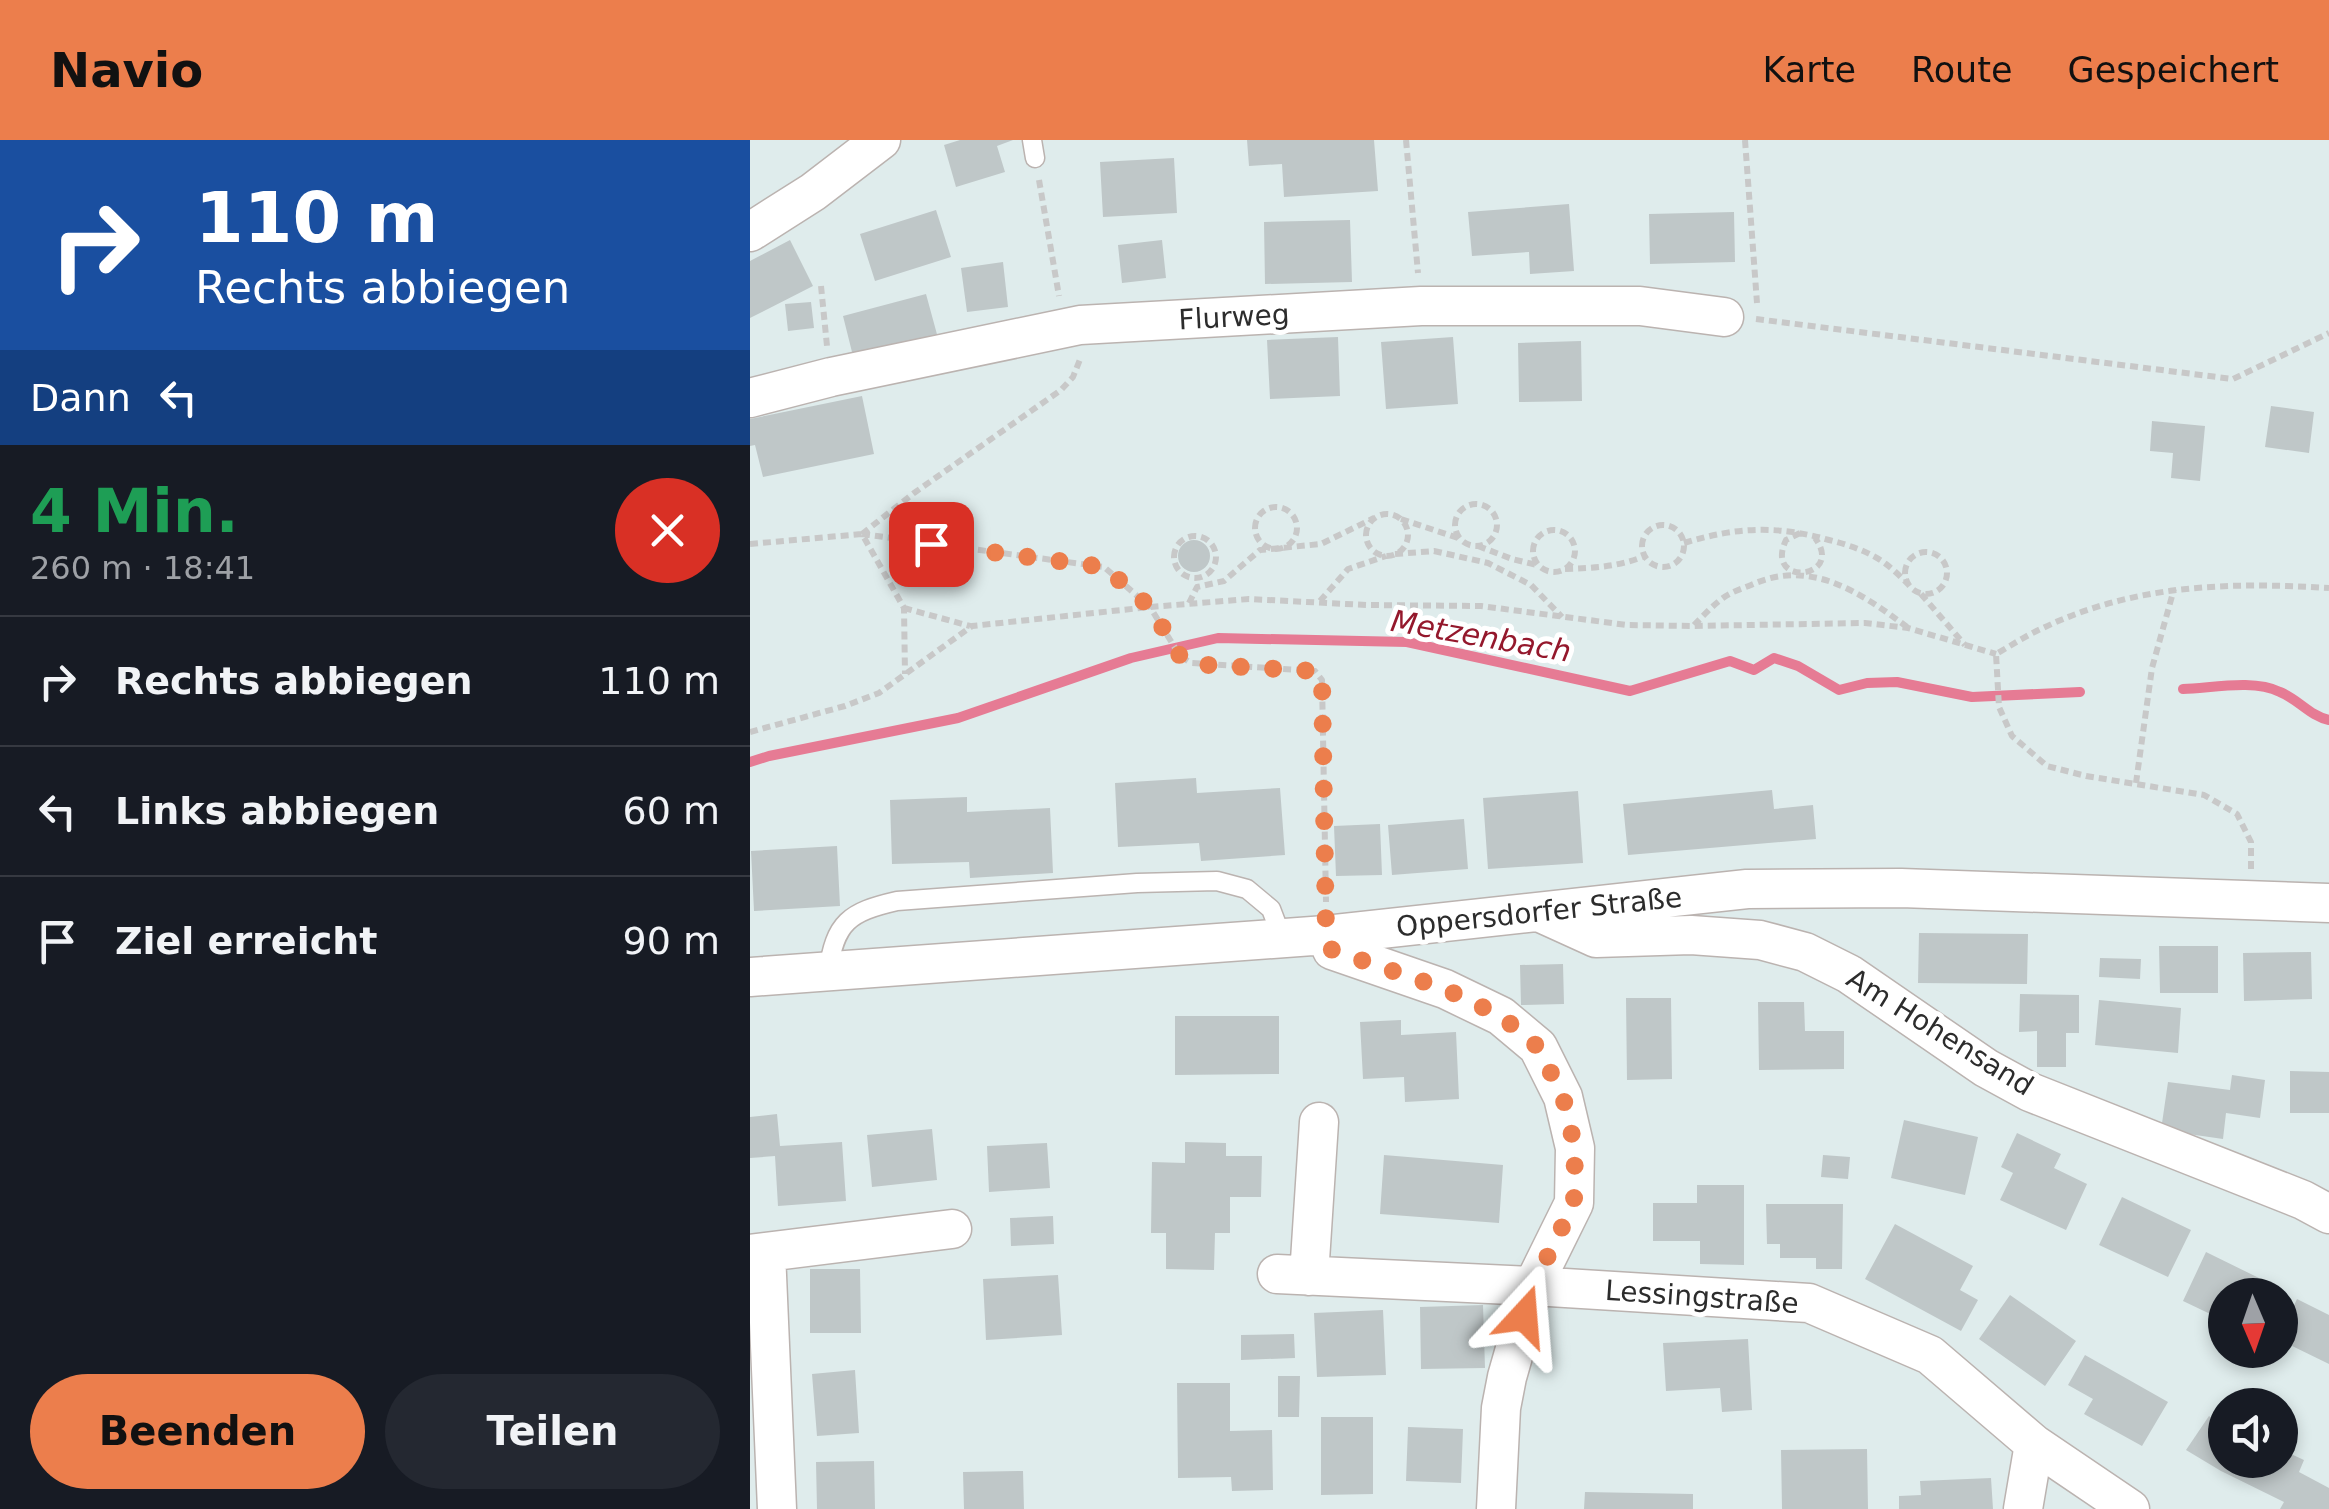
<!DOCTYPE html>
<html lang="de">
<meta charset="utf-8">
<style>
:root{--surface:#171b24;--page:#242831;--text:#f1f3f6;--muted:#9ea1a6;--line:#363941;--accent:#ec7e4c}
body{margin:0;font-family:"DejaVu Sans",sans-serif;background:var(--page);color:var(--text);height:100vh;display:flex;flex-direction:column;font-size:38px;white-space:nowrap}
*{box-sizing:border-box;margin:0}
p{font-size:32px;color:var(--muted)}
.icon{flex:none;width:55px;height:55px;fill:none;stroke:currentColor;stroke-width:2;stroke-linecap:round;stroke-linejoin:round}
.map{position:relative;flex:1;overflow:hidden}
.drawer{display:flex;flex-direction:column;background:var(--surface);width:750px}
.drawer>*{flex:none}
.banner{background:#1a4fa0;color:#fff;overflow:hidden}
.needle{width:65px;rotate:178deg}
.tools{position:absolute;left:1458px;top:1138px;display:grid;gap:20px}
.tools a{display:grid;place-items:center;width:90px;height:90px;border-radius:50%;background:var(--surface);box-shadow:0 5px 15px #0003;font-size:50px}
.pin{position:absolute;display:grid;place-items:center;width:85px;height:85px;color:#fff;margin:-42px;border-radius:20px;box-shadow:0 5px 15px #0006}
.me{position:absolute;width:110px;margin:-55px;rotate:19deg;stroke-linejoin:round;filter:drop-shadow(0 0 8px #0008)}
.turn{display:flex;align-items:center;gap:35px;height:210px;padding:0 30px;font-size:45px}
.turn .icon{width:130px;height:130px;stroke-width:2.5}
.turn b{display:block;font-size:70px;line-height:85px}
.then{display:flex;align-items:center;height:95px;padding:0 30px;background:#0003;gap:20px;font-size:38px}
.round{display:grid;place-items:center;flex:none;width:105px;height:105px;border-radius:52px;background:var(--page)}
.summary{display:flex;align-items:center;justify-content:space-between;height:170px;padding:0 30px}
h1{font-size:60px;font-weight:600;line-height:75px;color:#1e9e55}
.action{display:flex;gap:20px;margin-top:auto;padding:20px 30px}
.action a{flex:1;height:115px;border-radius:60px;background:var(--accent);color:#111;font-size:40px;font-weight:600;line-height:115px;text-align:center}
.action a+a{background:var(--page);color:var(--text)}
ul{padding:0;list-style:none}
li{display:flex;align-items:center;gap:30px;height:130px;padding:0 30px;border-top:2px solid var(--line)}
li div{flex:1}
li b{display:block;font-size:38px}
li em{font-style:normal}
header{display:flex;align-items:center;gap:60px;box-sizing:border-box;height:140px;padding:0 50px;background:var(--accent);color:#111}
header strong{font-size:48px}
nav{display:flex;gap:55px;margin-inline-start:auto;font-size:35px}
main{display:flex;flex:1;min-height:0}
.map>svg:first-child{display:block}
.lines{fill:none;stroke-linecap:round;stroke-linejoin:round}
.stream{stroke:#e67b94;stroke-width:10}
.building{fill:#bfc7c8}
.lane-casing{stroke:#bbb3b0;stroke-width:21}
.street-casing{stroke:#bbb3b0;stroke-width:41}
.path{stroke:#c8c8c8;stroke-width:6;stroke-dasharray:8 5;stroke-linecap:butt}
.lane{stroke:#fff;stroke-width:18}
.street{stroke:#fff;stroke-width:38}
.route{stroke:#ec7e4c;stroke-width:18;stroke-dasharray:0 32.4}
.labels{text-anchor:middle;dominant-baseline:central;stroke-width:10;stroke-linejoin:round;paint-order:stroke}
.street-label{font-size:28px;fill:#2c2c2c;stroke:#fff}
.water-label{font-size:30px;font-style:italic;fill:#94182c;stroke:#fff}
</style>
<header>
<strong>Navio</strong>
<nav><a>Karte</a><a>Route</a><a>Gespeichert</a></nav>
</header>
<main>
<section class="drawer">
<div class="banner">
<div class="turn"><svg class="icon" aria-label="right" viewBox="0 0 24 24"><path d="M7 20v-9h11M14 6l5 5-5 5"/></svg><div><b>110 m</b>Rechts abbiegen</div></div>
<div class="then">Dann<svg class="icon" aria-label="left" viewBox="0 0 24 24"><path d="M17 20v-9H6M10 6l-5 5 5 5"/></svg></div>
</div>
<div class="summary"><div><h1>4 Min.</h1><p>260 m · 18:41</p></div><a class="round" style="background:#d93025;color:#fff"><svg class="icon" aria-label="close" viewBox="0 0 24 24"><path d="M6 6l12 12M18 6L6 18"/></svg></a></div>
<ul>
<li><svg class="icon" aria-label="right" viewBox="0 0 24 24"><path d="M7 20v-9h11M14 6l5 5-5 5"/></svg><div><b>Rechts abbiegen</b></div><em>110 m</em></li>
<li><svg class="icon" aria-label="left" viewBox="0 0 24 24"><path d="M17 20v-9H6M10 6l-5 5 5 5"/></svg><div><b>Links abbiegen</b></div><em>60 m</em></li>
<li><svg class="icon" aria-label="arrive" viewBox="0 0 24 24"><path d="M6 21V4h12l-3 4 3 4H6"/></svg><div><b>Ziel erreicht</b></div><em>90 m</em></li>
</ul>
<div class="action"><a>Beenden</a><a>Teilen</a></div>
</section>
<div class="map">
<svg width="1579" height="1369" viewBox="0 0 1579 1369">
<rect width="100%" height="100%" fill="#dfecec"/>
<g class="lines">
<!-- stream -->
<path class="stream" d="M 1433,549 C 1463,548 1503,539 1530,552 C 1548,559 1560,576 1579,580
M 0,622 L 19,616 L 208,578 L 381,518 L 468,498 L 657,502 L 880,551 L 980,521 L 1004,530 L 1024,518 L 1048,526 L 1089,550 L 1117,543 L 1147,542 L 1222,557 L 1330,552"/>
</g>
<!-- building -->
<path class="building" d="M 210,0 L 263,0 L 247,6 L 255,32 L 206,47 L 194,5 Z
M 497,0 L 624,0 L 628,51 L 534,57 L 532,24 L 499,26 Z
M 424,18 L 427,73 L 353,77 L 350,22 Z
M 819,64 L 824,131 L 780,134 L 779,112 L 722,116 L 718,72 Z
M 186,70 L 201,117 L 125,141 L 110,94 Z
M 984,72 L 985,122 L 900,124 L 899,74 Z
M 600,80 L 602,142 L 515,144 L 514,82 Z
M 40,100 L 63,146 L 0,178 L 0,121 Z
M 412,100 L 416,138 L 372,143 L 368,105 Z
M 253,122 L 258,167 L 217,172 L 211,128 Z
M 176,154 L 188,198 L 104,220 L 93,176 Z
M 61,162 L 64,188 L 38,191 L 35,164 Z
M 588,197 L 590,256 L 520,259 L 517,200 Z
M 703,197 L 708,264 L 636,269 L 631,202 Z
M 831,201 L 832,261 L 769,262 L 768,203 Z
M 112,256 L 124,314 L 13,337 L 5,305 L 0,306 L 0,279 Z
M 1521,266 L 1564,272 L 1559,313 L 1515,307 Z
M 1402,281 L 1455,286 L 1450,341 L 1421,338 L 1423,313 L 1400,311 Z
M428 416a16 16 0 1 1 32 0a16 16 0 1 1-32 0Z
M 446,638 L 447,653 L 530,648 L 535,715 L 451,721 L 449,703 L 368,707 L 365,643 Z
M 1022,650 L 1024,669 L 1063,665 L 1066,699 L 878,715 L 873,664 Z
M 828,651 L 833,723 L 738,729 L 733,658 Z
M 217,657 L 217,672 L 300,668 L 303,733 L 220,738 L 219,722 L 142,724 L 140,660 Z
M 714,679 L 718,729 L 642,735 L 638,685 Z
M 630,684 L 632,735 L 586,736 L 584,686 Z
M 87,706 L 90,766 L 4,771 L 1,711 Z
M 1169,793 L 1278,794 L 1277,844 L 1168,843 Z
M 1409,806 L 1468,806 L 1468,853 L 1410,853 Z
M 1561,812 L 1562,859 L 1494,861 L 1493,813 Z
M 1350,818 L 1391,819 L 1390,839 L 1349,837 Z
M 813,824 L 814,864 L 771,865 L 770,825 Z
M 1270,854 L 1329,855 L 1329,893 L 1316,893 L 1316,927 L 1287,927 L 1287,891 L 1269,892 Z
M 876,858 L 921,858 L 922,939 L 877,940 Z
M 1349,860 L 1431,868 L 1428,913 L 1345,905 Z
M 1008,862 L 1054,862 L 1055,891 L 1094,891 L 1094,929 L 1009,930 Z
M 425,876 L 529,876 L 529,934 L 425,935 Z
M 651,880 L 651,895 L 706,892 L 709,959 L 655,962 L 654,937 L 613,939 L 610,882 Z
M 1540,931 L 1579,932 L 1579,973 L 1540,973 Z
M 1482,935 L 1515,940 L 1510,978 L 1476,973 L 1473,999 L 1411,990 L 1418,942 L 1480,950 Z
M 27,974 L 30,1006 L 92,1002 L 96,1061 L 28,1066 L 25,1016 L 0,1018 L 0,977 Z
M 1154,980 L 1228,997 L 1215,1055 L 1141,1038 Z
M 182,989 L 187,1040 L 122,1047 L 117,995 Z
M 1267,993 L 1311,1014 L 1304,1028 L 1337,1044 L 1316,1090 L 1250,1060 L 1263,1033 L 1251,1027 Z
M 435,1002 L 476,1003 L 476,1016 L 512,1016 L 511,1057 L 480,1057 L 480,1093 L 465,1093 L 464,1130 L 416,1129 L 416,1093 L 401,1093 L 402,1022 L 435,1023 Z
M 297,1003 L 300,1048 L 239,1052 L 237,1006 Z
M 634,1015 L 753,1025 L 749,1083 L 630,1074 Z
M 1073,1015 L 1100,1017 L 1098,1039 L 1071,1037 Z
M 947,1045 L 994,1045 L 994,1125 L 950,1124 L 950,1101 L 903,1101 L 903,1063 L 947,1063 Z
M 1372,1057 L 1441,1090 L 1418,1137 L 1349,1105 Z
M 1016,1064 L 1093,1064 L 1092,1129 L 1066,1129 L 1066,1118 L 1030,1118 L 1030,1104 L 1017,1104 Z
M 303,1076 L 304,1104 L 261,1106 L 260,1078 Z
M 1145,1084 L 1223,1126 L 1210,1150 L 1228,1160 L 1211,1191 L 1115,1139 Z
M 1456,1112 L 1511,1139 L 1504,1155 L 1475,1155 L 1475,1181 L 1433,1161 Z
M 60,1129 L 110,1129 L 111,1193 L 60,1193 Z
M 308,1135 L 312,1195 L 236,1200 L 233,1139 Z
M 1260,1155 L 1326,1201 L 1295,1246 L 1229,1199 Z
M 1547,1159 L 1579,1175 L 1579,1224 L 1530,1200 L 1530,1195 Z
M 733,1165 L 735,1228 L 671,1229 L 670,1167 Z
M 633,1170 L 636,1235 L 567,1237 L 564,1173 Z
M 544,1194 L 545,1218 L 491,1220 L 491,1195 Z
M 998,1199 L 1002,1270 L 972,1272 L 970,1248 L 916,1251 L 913,1203 Z
M 1335,1215 L 1418,1262 L 1392,1306 L 1334,1274 L 1343,1259 L 1318,1245 Z
M 105,1230 L 109,1293 L 67,1296 L 62,1234 Z
M 528,1236 L 550,1236 L 549,1277 L 528,1277 Z
M 427,1243 L 480,1243 L 480,1291 L 522,1290 L 523,1350 L 482,1351 L 481,1337 L 428,1338 Z
M 1459,1276 L 1475,1287 L 1475,1320 L 1530,1320 L 1530,1309 L 1554,1320 L 1549,1332 L 1579,1348 L 1579,1369 L 1530,1369 L 1534,1362 L 1471,1331 L 1436,1310 Z
M 571,1277 L 623,1277 L 623,1354 L 571,1355 Z
M 658,1287 L 713,1289 L 711,1343 L 656,1341 Z
M 1117,1309 L 1118,1369 L 1032,1369 L 1031,1310 Z
M 124,1321 L 125,1369 L 67,1369 L 66,1322 Z
M 273,1331 L 274,1369 L 214,1369 L 213,1332 Z
M 1241,1338 L 1243,1369 L 1149,1369 L 1149,1356 L 1171,1355 L 1170,1341 Z
M 835,1352 L 943,1354 L 943,1369 L 834,1369 Z"/>
<g class="lines">
<!-- lane casing -->
<g class="lane-casing">
<path id="lane" d="M 282,0 L 285,18
M 78,832 C 85,782 99,772 147,761 L 387,743 L 467,741 L 497,749 L 521,769 L 532,798"/>
</g>
<!-- street casing -->
<g class="street-casing">
<path id="street" d="M 0,92 L 63,52 L 131,0
M 0,258 L 81,237 L 330,185 L 671,166 L 890,166 L 974,177
M 791,773 L 846,798 L 941,795 L 1010,800 L 1055,812 L 1099,834 L 1236,928 L 1280,952 L 1553,1060 L 1579,1074
M 576,795 L 582,810 L 695,849 L 751,876 L 788,907 L 813,957 L 825,1008 L 824,1063 L 783,1146 L 757,1237 L 751,1268 L 746,1369
M 0,837 L 576,795 L 997,749 L 1151,748 L 1579,763
M 16,1112 L 27,1369
M 0,1114 L 202,1089
M 527,1134 L 783,1146 L 1059,1163 L 1180,1215 L 1284,1304 L 1380,1369
M 559,1136 L 569,982
M 1273,1369 L 1284,1304"/>
</g>
<!-- path -->
<path class="path" d="M 656,0 L 668,133
M 995,0 L 1007,163
M 289,40 L 309,156
M 71,146 L 77,206
M 1006,179 L 1483,239 L 1579,193
M705 385a21 21 0 1 1 42 0a21 21 0 1 1-42 0Z
M505 388a21 21 0 1 1 42 0a21 21 0 1 1-42 0Z
M616 395a21 21 0 1 1 42 0a21 21 0 1 1-42 0Z
M 651,379 L 711,399
M892 406a21 21 0 1 1 42 0a21 21 0 1 1-42 0Z
M783 411a21 21 0 1 1 42 0a21 21 0 1 1-42 0Z
M 1050,393 L 1036,400 C 1013,448 1096,439 1065,398
M 112,394 L 354,427 L 400,467 L 430,516 L 441,523 L 565,531 L 572,540 L 576,762
M 112,394 L 164,353 L 311,250 L 323,237 L 331,217
M424 417a21 21 0 1 1 42 0a21 21 0 1 1-42 0Z
M 934,403 C 987,387 1026,385 1079,400 C 1099,405 1120,412 1136,424 C 1144,430 1152,438 1159,445
M 0,404 L 112,394 L 154,468 L 155,534
M 728,406 L 762,419 L 787,425
M1155 433a21 21 0 1 1 42 0a21 21 0 1 1-42 0Z
M 645,414 L 684,411 L 738,423 L 781,445 L 812,477
M 815,429 C 843,428 868,427 895,416
M 1171,454 L 1215,505
M 570,461 L 598,429 L 636,416
M 439,463 L 447,447 L 474,441 L 510,410 L 571,404 L 624,378
M 154,468 L 220,486
M 944,485 C 953,476 962,466 973,458 C 981,452 991,449 1001,445 C 1060,418 1110,452 1157,487
M 0,592 L 95,566 L 129,553 L 222,486 L 400,467 L 499,459 L 616,465 L 731,466 L 877,485 L 942,486 L 1115,483 L 1158,488 L 1246,514
M 1386,643 L 1402,528 L 1424,449
M 1501,729 L 1501,702 L 1487,674 L 1454,655 L 1336,636 L 1297,626 L 1262,596 L 1249,567 L 1246,514 C 1262,505 1277,495 1293,488 C 1385,444 1480,442 1579,448"/>
<!-- lane -->
<use href="#lane" class="lane"/>
<!-- street -->
<use href="#street" class="street"/>
</g>
<g class="lines">
<!-- route -->
<path class="route" d="M 181,404 L 354,427 L 400,467 L 430,516 L 441,524 L 565,531 L 572,540 L 576,794 L 582,810 L 695,849 L 751,876 L 788,907 L 813,957 L 825,1008 L 824,1063 L 783,1146 L 774,1176"/>
</g>
<g class="labels">
<!-- street labels -->
<g class="street-label">
<text transform="translate(484 177) rotate(-3)">Flurweg</text>
<text transform="translate(789 772) rotate(-6)">Oppersdorfer Straße</text>
<text transform="translate(1190 892) rotate(32)">Am Hohensand</text>
<text transform="translate(952 1157) rotate(4)">Lessingstraße</text>
</g>
<!-- water labels -->
<g class="water-label">
<text transform="translate(731 496) rotate(10)">Metzenbach</text>
</g>
</g>
</svg>
<div class="tools">
<a><svg class="needle" viewBox="-14 -14 28 28"><path d="M0-13l5 13h-10z" fill="#e53935"/><path d="M0 13l5-13h-10z" fill="#9ea1a6"/></svg></a>
<a><svg class="icon" aria-label="sound" viewBox="0 0 24 24"><path d="M4 9h4l5-4v14l-5-4H4zM17 9q2 3 0 6"/></svg></a>
</div>
<div class="pin" style="left:181px;top:404px;background:#d93025"><svg class="icon" aria-label="arrive" viewBox="0 0 24 24"><path d="M6 21V4h12l-3 4 3 4H6"/></svg></div>
<svg class="me" style="left:774px;top:1176px" viewBox="-20 -20 40 40"><path d="M0-17L14 15 0 8-14 15z" fill="#ec7e4c" stroke="#fff" stroke-width="4"/></svg>
</div>
</main>
